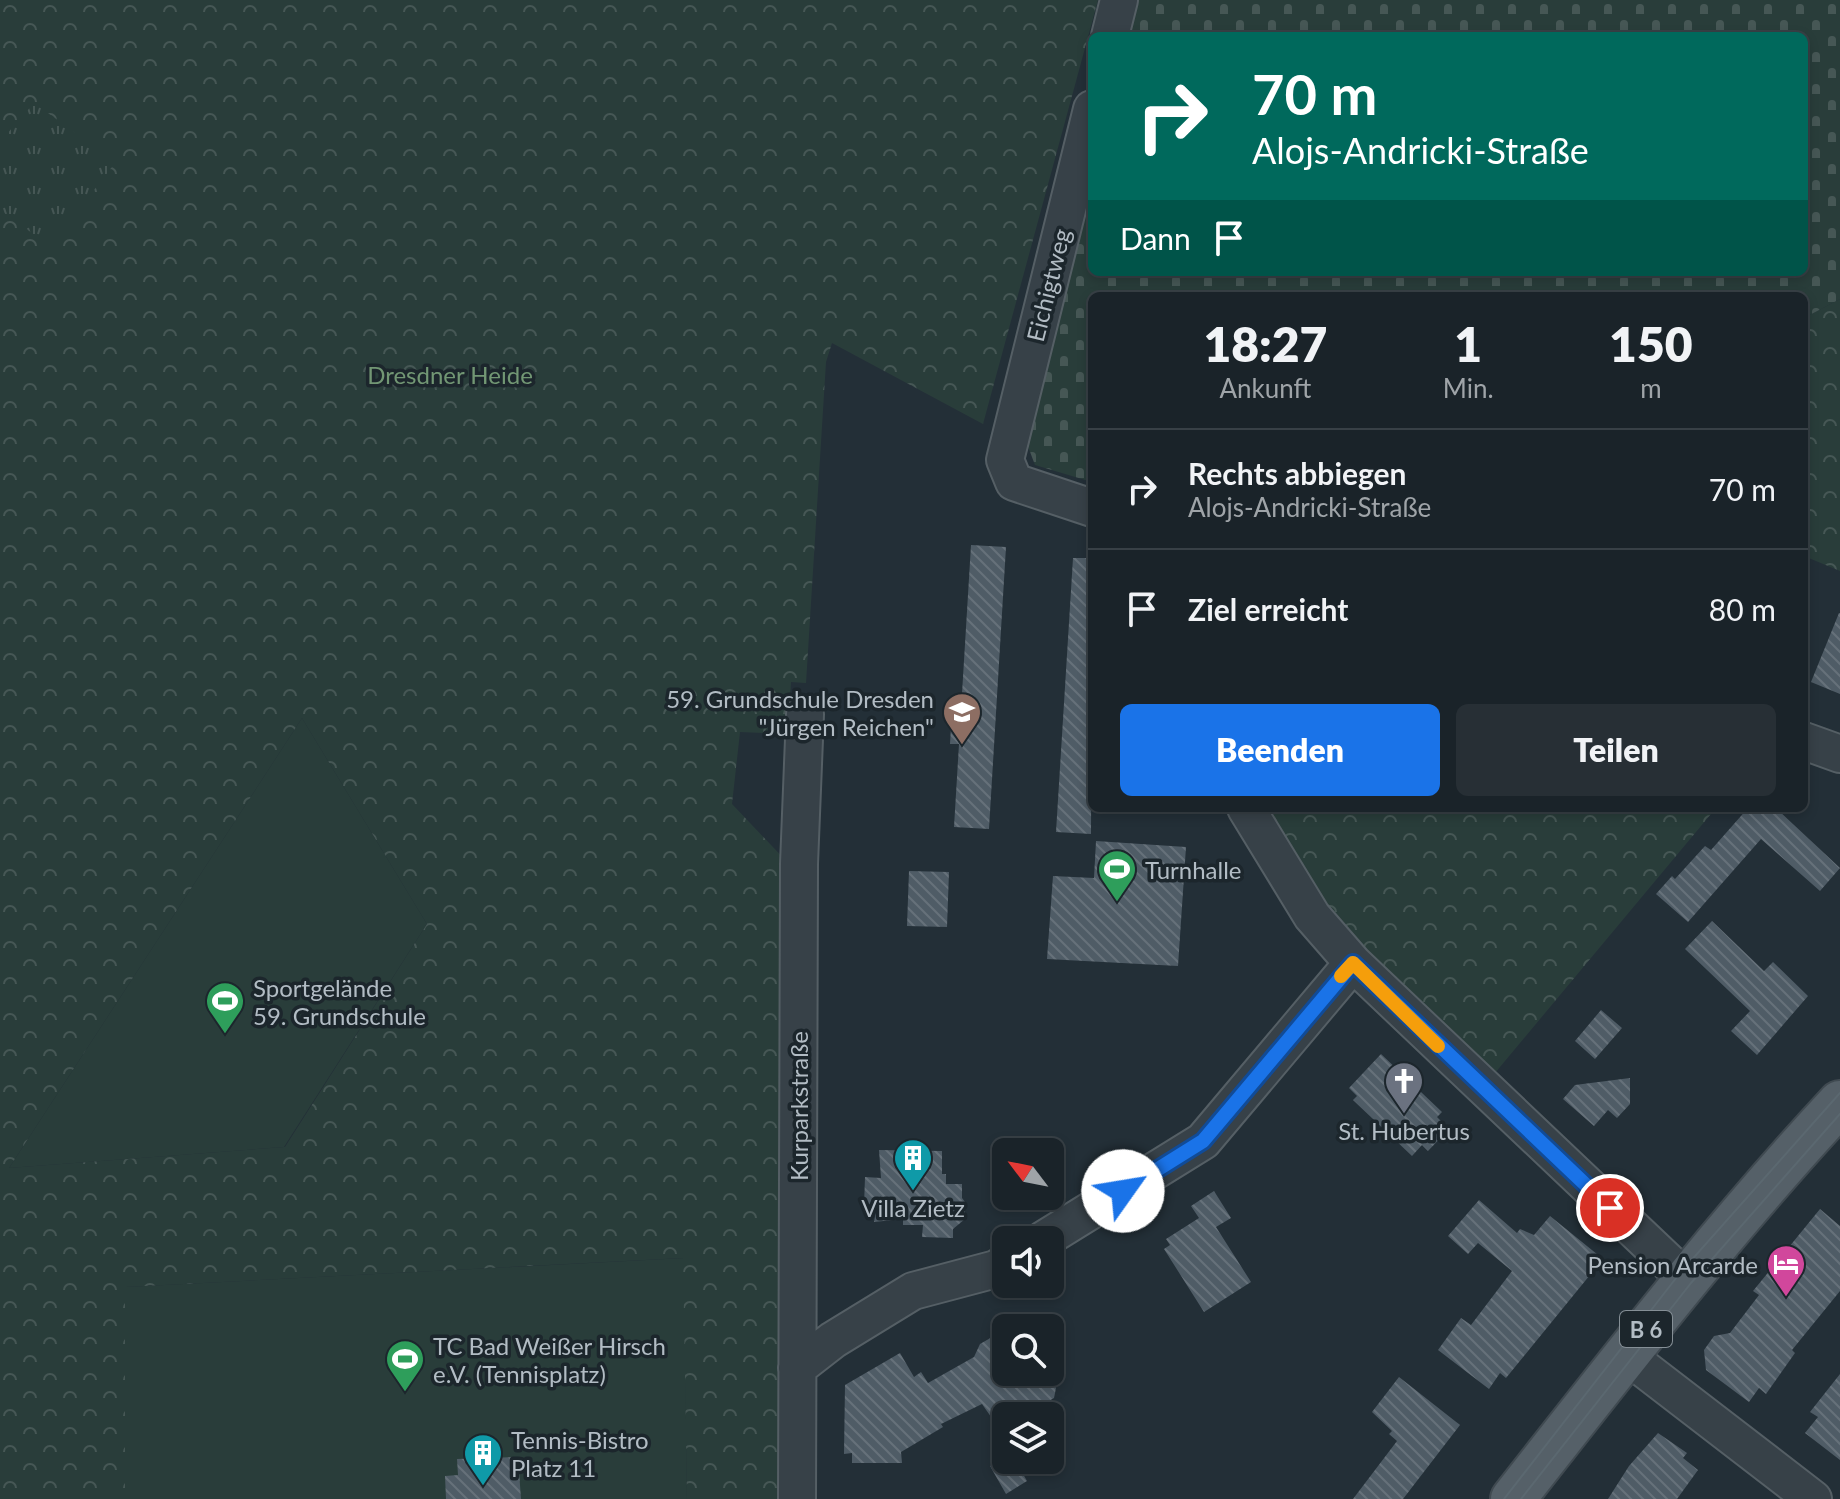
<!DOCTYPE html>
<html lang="de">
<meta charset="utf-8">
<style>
:root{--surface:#1a2329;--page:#272f35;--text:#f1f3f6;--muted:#9fa4a8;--line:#384046;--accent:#1a73e8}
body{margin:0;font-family:Lato,sans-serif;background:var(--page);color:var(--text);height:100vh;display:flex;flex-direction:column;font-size:30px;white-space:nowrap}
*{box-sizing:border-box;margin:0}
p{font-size:26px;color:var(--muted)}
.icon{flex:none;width:44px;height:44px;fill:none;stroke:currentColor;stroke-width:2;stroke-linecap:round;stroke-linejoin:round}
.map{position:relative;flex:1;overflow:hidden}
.details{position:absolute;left:1088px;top:292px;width:720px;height:520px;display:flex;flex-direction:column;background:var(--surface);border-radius:12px;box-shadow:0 4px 12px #0003,0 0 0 2px var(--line)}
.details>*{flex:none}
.top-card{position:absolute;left:1088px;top:32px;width:720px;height:244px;border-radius:12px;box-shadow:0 4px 12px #0003,0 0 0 2px var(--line);background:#00695c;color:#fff;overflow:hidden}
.needle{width:52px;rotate:302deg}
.fabs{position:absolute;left:992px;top:1138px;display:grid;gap:16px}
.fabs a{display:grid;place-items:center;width:72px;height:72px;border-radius:12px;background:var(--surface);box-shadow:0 4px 12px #0003,0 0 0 2px var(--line);font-size:40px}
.pin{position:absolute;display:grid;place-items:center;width:68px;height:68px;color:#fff;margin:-34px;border:4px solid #fff;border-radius:50%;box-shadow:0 2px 8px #0007}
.me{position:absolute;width:88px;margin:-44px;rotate:58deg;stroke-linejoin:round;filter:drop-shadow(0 0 6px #0008)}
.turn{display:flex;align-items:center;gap:28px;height:168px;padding:0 32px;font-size:36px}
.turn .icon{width:104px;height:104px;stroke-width:2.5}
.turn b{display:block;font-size:56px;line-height:68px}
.then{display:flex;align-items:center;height:76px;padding:0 32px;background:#0003;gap:16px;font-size:30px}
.eta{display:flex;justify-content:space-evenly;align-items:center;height:136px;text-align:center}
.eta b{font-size:48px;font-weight:800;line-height:56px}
.primary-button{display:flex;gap:16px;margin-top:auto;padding:16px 32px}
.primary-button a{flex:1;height:92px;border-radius:12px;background:var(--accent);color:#fff;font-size:32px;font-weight:800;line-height:92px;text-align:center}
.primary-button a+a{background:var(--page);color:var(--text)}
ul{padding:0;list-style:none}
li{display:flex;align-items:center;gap:24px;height:120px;padding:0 32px;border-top:2px solid var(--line)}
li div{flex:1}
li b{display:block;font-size:30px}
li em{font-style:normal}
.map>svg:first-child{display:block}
.grass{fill:#293d3a}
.forest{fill:url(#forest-crowns);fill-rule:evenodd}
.cemetery{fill:url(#cemetery-stones)}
.park{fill:url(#park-tufts)}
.building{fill:url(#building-back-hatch)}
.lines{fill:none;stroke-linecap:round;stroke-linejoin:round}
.street-casing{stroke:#555f65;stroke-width:40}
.primary-casing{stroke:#404a51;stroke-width:48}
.street{stroke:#374148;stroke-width:36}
.primary{stroke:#556068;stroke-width:44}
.tram{stroke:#5b6870;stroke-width:2}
.route-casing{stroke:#114b97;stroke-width:20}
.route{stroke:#1a73e8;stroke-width:14}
.slow{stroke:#f59e0b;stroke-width:14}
.labels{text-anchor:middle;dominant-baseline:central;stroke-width:7;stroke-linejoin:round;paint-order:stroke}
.shield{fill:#1c262c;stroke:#858f96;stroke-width:2}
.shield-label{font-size:22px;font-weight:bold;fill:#b2bcc4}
.street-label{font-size:24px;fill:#b2bcc4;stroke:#1c262c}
.park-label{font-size:24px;fill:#729774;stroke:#1c262c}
.poi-label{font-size:24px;fill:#b2bcc4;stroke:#1c262c;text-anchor:start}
</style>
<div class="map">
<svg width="1840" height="1499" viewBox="0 0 1840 1499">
<defs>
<pattern id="forest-crowns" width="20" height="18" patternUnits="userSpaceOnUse" patternTransform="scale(2)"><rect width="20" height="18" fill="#293d3a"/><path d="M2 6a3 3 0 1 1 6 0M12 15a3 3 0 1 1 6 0" fill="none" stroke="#465755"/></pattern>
<pattern id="cemetery-stones" width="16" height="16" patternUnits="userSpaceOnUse" patternTransform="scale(2)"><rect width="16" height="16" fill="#293d3a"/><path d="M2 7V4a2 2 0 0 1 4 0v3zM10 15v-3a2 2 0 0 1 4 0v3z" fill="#465755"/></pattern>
<pattern id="park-tufts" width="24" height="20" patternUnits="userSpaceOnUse" patternTransform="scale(2)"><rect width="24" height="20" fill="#293d3a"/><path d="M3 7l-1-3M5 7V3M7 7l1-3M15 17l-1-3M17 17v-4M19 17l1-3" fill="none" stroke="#465755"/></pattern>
<pattern id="building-back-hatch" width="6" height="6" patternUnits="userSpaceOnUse" patternTransform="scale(2)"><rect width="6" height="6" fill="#4f5c66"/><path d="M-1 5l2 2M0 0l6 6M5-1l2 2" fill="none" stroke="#66717a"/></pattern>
</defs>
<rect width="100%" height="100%" fill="#232f37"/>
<!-- grass -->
<path class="grass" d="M 302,718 L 427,924 L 284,1147 L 9,1168 Z
M 684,1258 L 687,1499 L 125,1499 L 125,1287 Z"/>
<!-- forest -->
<path class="forest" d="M 0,0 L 1098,0 L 983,424 L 832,343 L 826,362 L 806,683 L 791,682 L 788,734 L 740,732 L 732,804 L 790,865 L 786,1499 L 687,1499 L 683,1258 L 125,1287 L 125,1499 L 0,1499 ZM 302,718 L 427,924 L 285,1147 L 9,1168 Z
M 1840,299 L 1840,571 L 1804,556 L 1804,318 Z
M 1264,808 L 1716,808 L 1490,1079 L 1323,906 Z"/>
<!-- cemetery -->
<path class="cemetery" d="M 1132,0 L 1840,0 L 1840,299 L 1804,318 L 1804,296 L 1092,296 L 1092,482 L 1035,465 L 1024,436 L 1092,166 L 1092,272 L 1804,272 L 1804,36 L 1123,36 Z"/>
<!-- park -->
<path class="park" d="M 34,103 L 116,162 L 50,246 L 0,210 L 0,142 Z"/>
<!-- building -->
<path class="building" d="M 971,545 L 1006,547 L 989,829 L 954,827 L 959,744 L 950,744 L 951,726 L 952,709 L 961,710 Z
M 1073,558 L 1092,558 L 1091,834 L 1056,832 Z
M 1839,613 L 1840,613 L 1840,694 L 1811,682 Z
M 1748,808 L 1776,808 L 1840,868 L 1820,891 L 1761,839 L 1688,922 L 1656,894 L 1672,876 L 1675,879 L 1705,846 L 1711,850 Z
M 1096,841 L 1186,847 L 1178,966 L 1047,959 L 1053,876 L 1094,878 Z
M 909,871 L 949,872 L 947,927 L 907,926 Z
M 1712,921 L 1764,971 L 1773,962 L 1808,996 L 1757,1055 L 1731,1031 L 1750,1011 L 1685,949 Z
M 1601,1010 L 1622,1028 L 1595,1059 L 1575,1041 Z
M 1381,1054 L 1442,1112 L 1437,1117 L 1449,1129 L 1428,1151 L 1422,1145 L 1412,1156 L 1353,1100 L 1357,1096 L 1349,1088 Z
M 1630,1078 L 1630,1104 L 1617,1118 L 1608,1110 L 1594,1126 L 1563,1099 L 1575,1085 Z
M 879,1150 L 942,1151 L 942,1174 L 946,1174 L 946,1184 L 962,1184 L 962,1198 L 965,1202 L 965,1219 L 953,1229 L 953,1238 L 922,1237 L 923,1225 L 903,1225 L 903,1219 L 874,1222 L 877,1206 L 864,1206 L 865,1177 L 881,1178 Z
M 1214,1191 L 1231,1218 L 1216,1227 L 1251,1282 L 1204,1312 L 1164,1249 L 1170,1245 L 1166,1239 L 1199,1218 L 1191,1206 Z
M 1479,1200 L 1517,1233 L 1520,1229 L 1534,1235 L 1550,1216 L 1603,1259 L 1506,1378 L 1500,1373 L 1489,1389 L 1438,1350 L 1461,1318 L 1471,1325 L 1512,1271 L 1478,1243 L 1468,1254 L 1448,1236 Z
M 1820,1209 L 1840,1226 L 1840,1291 L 1792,1350 L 1795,1353 L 1766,1394 L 1759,1388 L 1749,1402 L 1706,1370 L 1704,1350 L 1714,1336 L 1730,1333 L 1759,1295 L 1753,1291 Z
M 1006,1329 L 1006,1372 L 1047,1372 L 1056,1388 L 1054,1398 L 1042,1405 L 1032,1403 L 996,1424 L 982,1404 L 941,1424 L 943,1427 L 901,1452 L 902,1463 L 852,1463 L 852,1453 L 844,1454 L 845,1385 L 900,1353 L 914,1377 L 921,1372 L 928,1383 L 974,1357 L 980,1344 Z
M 1840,1374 L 1840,1460 L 1805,1433 L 1818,1417 L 1810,1412 Z
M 1399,1377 L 1460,1425 L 1403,1499 L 1353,1499 L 1397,1441 L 1389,1434 L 1392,1431 L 1372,1412 Z
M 1658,1433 L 1687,1453 L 1683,1458 L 1698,1470 L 1677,1499 L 1608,1499 L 1629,1466 Z
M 1006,1456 L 1006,1460 L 1015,1460 L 1027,1481 L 1006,1494 L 990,1466 Z
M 518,1457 L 521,1499 L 446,1499 L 445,1476 L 458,1475 L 457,1459 Z"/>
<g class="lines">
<!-- street casing -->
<g class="street-casing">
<path id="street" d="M 1110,36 L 1119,0
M 1092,109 L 1005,460 L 1014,482 L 1092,508
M 1804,741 L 1840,754
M 1246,808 L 1312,916 L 1353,963 L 1685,1278
M 1043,1240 L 1203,1141 L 1353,963
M 1626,1355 L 1813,1499
M 797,1368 L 833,1340 L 913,1291 L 996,1269 L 1006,1263
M 797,1499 L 799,864 L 805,714"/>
</g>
<!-- primary casing -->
<g class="primary-casing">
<path id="primary" d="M 1513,1499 C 1619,1364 1723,1229 1840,1103"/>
</g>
<!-- street -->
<use href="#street" class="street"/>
<!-- primary -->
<use href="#primary" class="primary"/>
<!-- tram -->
<path class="tram" d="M 1504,1499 L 1680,1273 L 1840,1093
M 1521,1499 L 1691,1283 L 1840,1114"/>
</g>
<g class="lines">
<!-- route casing -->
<g class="route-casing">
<path id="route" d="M 1123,1191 L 1203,1141 L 1353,963 L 1610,1208"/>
</g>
<!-- route -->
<use href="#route" class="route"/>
<!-- slow -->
<path class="slow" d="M 1341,976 L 1353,963 L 1438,1046"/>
</g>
<!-- icons -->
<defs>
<g id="school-pin" transform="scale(2)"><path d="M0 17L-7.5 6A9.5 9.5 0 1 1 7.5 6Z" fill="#8d6e63" stroke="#1c262c"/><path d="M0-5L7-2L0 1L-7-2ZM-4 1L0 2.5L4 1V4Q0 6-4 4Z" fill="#fff"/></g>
<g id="stadium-pin" transform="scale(2)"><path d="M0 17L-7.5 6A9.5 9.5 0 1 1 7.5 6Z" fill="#2e9e5b" stroke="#1c262c"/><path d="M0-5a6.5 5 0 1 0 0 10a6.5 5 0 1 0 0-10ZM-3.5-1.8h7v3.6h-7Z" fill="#fff"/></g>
<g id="church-pin" transform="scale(2)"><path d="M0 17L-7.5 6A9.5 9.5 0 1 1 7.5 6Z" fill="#6b7280" stroke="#1c262c"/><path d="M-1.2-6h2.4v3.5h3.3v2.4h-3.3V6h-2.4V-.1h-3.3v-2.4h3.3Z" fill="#fff"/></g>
<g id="building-pin" transform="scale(2)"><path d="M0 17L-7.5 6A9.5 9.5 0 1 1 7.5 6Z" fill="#0f9aa8" stroke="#1c262c"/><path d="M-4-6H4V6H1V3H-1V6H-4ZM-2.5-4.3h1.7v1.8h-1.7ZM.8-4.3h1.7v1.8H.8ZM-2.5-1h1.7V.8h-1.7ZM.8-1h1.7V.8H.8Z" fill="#fff"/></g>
<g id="hotel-pin" transform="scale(2)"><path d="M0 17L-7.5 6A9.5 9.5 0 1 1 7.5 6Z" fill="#d1479c" stroke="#1c262c"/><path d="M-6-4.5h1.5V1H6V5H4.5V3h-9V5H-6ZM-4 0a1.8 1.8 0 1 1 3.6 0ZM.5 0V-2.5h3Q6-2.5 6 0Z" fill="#fff"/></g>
</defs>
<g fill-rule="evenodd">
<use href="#school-pin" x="962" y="712"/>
<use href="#stadium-pin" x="1117" y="869"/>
<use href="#stadium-pin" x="225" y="1001"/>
<use href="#church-pin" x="1404" y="1081"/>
<use href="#building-pin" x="913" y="1158"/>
<use href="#hotel-pin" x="1786" y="1264"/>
<use href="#stadium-pin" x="405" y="1359"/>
<use href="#building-pin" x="483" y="1453"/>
</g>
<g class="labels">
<!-- shield labels -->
<rect class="shield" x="1620" y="1311" width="52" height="36" rx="6"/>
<g class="shield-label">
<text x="1646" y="1329">B 6</text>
</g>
<!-- street labels -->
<g class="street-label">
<text transform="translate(1048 285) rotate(-76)">Eichigtweg</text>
<text transform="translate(798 1106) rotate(-90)">Kurparkstraße</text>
</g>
<!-- park labels -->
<g class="park-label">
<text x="450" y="374">Dresdner Heide</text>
</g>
<!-- poi labels -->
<g class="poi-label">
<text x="934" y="698" text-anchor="end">59. Grundschule Dresden<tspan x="934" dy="28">"Jürgen Reichen"</tspan></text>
<text x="1145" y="869">Turnhalle</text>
<text x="253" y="987">Sportgelände<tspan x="253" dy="28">59. Grundschule</tspan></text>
<text x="1404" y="1130" text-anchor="middle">St. Hubertus</text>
<text x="913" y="1207" text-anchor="middle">Villa Zietz</text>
<text x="1758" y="1264" text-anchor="end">Pension Arcarde</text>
<text x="433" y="1345">TC Bad Weißer Hirsch<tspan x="433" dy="28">e.V. (Tennisplatz)</tspan></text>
<text x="511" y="1439">Tennis-Bistro<tspan x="511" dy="28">Platz 11</tspan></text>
</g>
</g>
</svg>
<div class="fabs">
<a><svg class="needle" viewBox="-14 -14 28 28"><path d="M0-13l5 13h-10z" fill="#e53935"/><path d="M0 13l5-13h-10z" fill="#9fa4a8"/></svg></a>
<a><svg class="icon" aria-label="sound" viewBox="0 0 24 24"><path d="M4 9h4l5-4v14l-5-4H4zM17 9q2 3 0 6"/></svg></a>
<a><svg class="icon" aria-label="search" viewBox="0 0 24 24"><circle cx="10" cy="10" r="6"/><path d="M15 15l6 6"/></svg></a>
<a><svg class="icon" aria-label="layers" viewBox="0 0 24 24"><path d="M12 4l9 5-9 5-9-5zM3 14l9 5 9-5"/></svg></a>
</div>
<div class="pin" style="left:1610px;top:1208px;background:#d93025"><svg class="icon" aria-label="arrive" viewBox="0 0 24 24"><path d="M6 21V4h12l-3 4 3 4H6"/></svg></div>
<svg class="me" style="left:1123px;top:1191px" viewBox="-20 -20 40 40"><circle r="19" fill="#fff"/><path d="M0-13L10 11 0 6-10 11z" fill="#1a73e8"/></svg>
<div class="top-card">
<div class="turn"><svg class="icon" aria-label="right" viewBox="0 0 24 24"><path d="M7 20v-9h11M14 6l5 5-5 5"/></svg><div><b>70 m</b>Alojs-Andricki-Straße</div></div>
<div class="then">Dann<svg class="icon" aria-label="arrive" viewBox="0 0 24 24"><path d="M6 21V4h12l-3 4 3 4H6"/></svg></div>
</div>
<section class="details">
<div class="eta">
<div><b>18:27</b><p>Ankunft</p></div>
<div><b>1</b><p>Min.</p></div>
<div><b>150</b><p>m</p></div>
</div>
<ul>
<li><svg class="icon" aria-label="right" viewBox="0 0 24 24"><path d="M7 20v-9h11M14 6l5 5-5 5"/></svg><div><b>Rechts abbiegen</b><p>Alojs-Andricki-Straße</p></div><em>70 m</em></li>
<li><svg class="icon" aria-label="arrive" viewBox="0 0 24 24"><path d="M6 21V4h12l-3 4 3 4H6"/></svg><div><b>Ziel erreicht</b></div><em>80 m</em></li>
</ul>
<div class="primary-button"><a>Beenden</a><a>Teilen</a></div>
</section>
</div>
